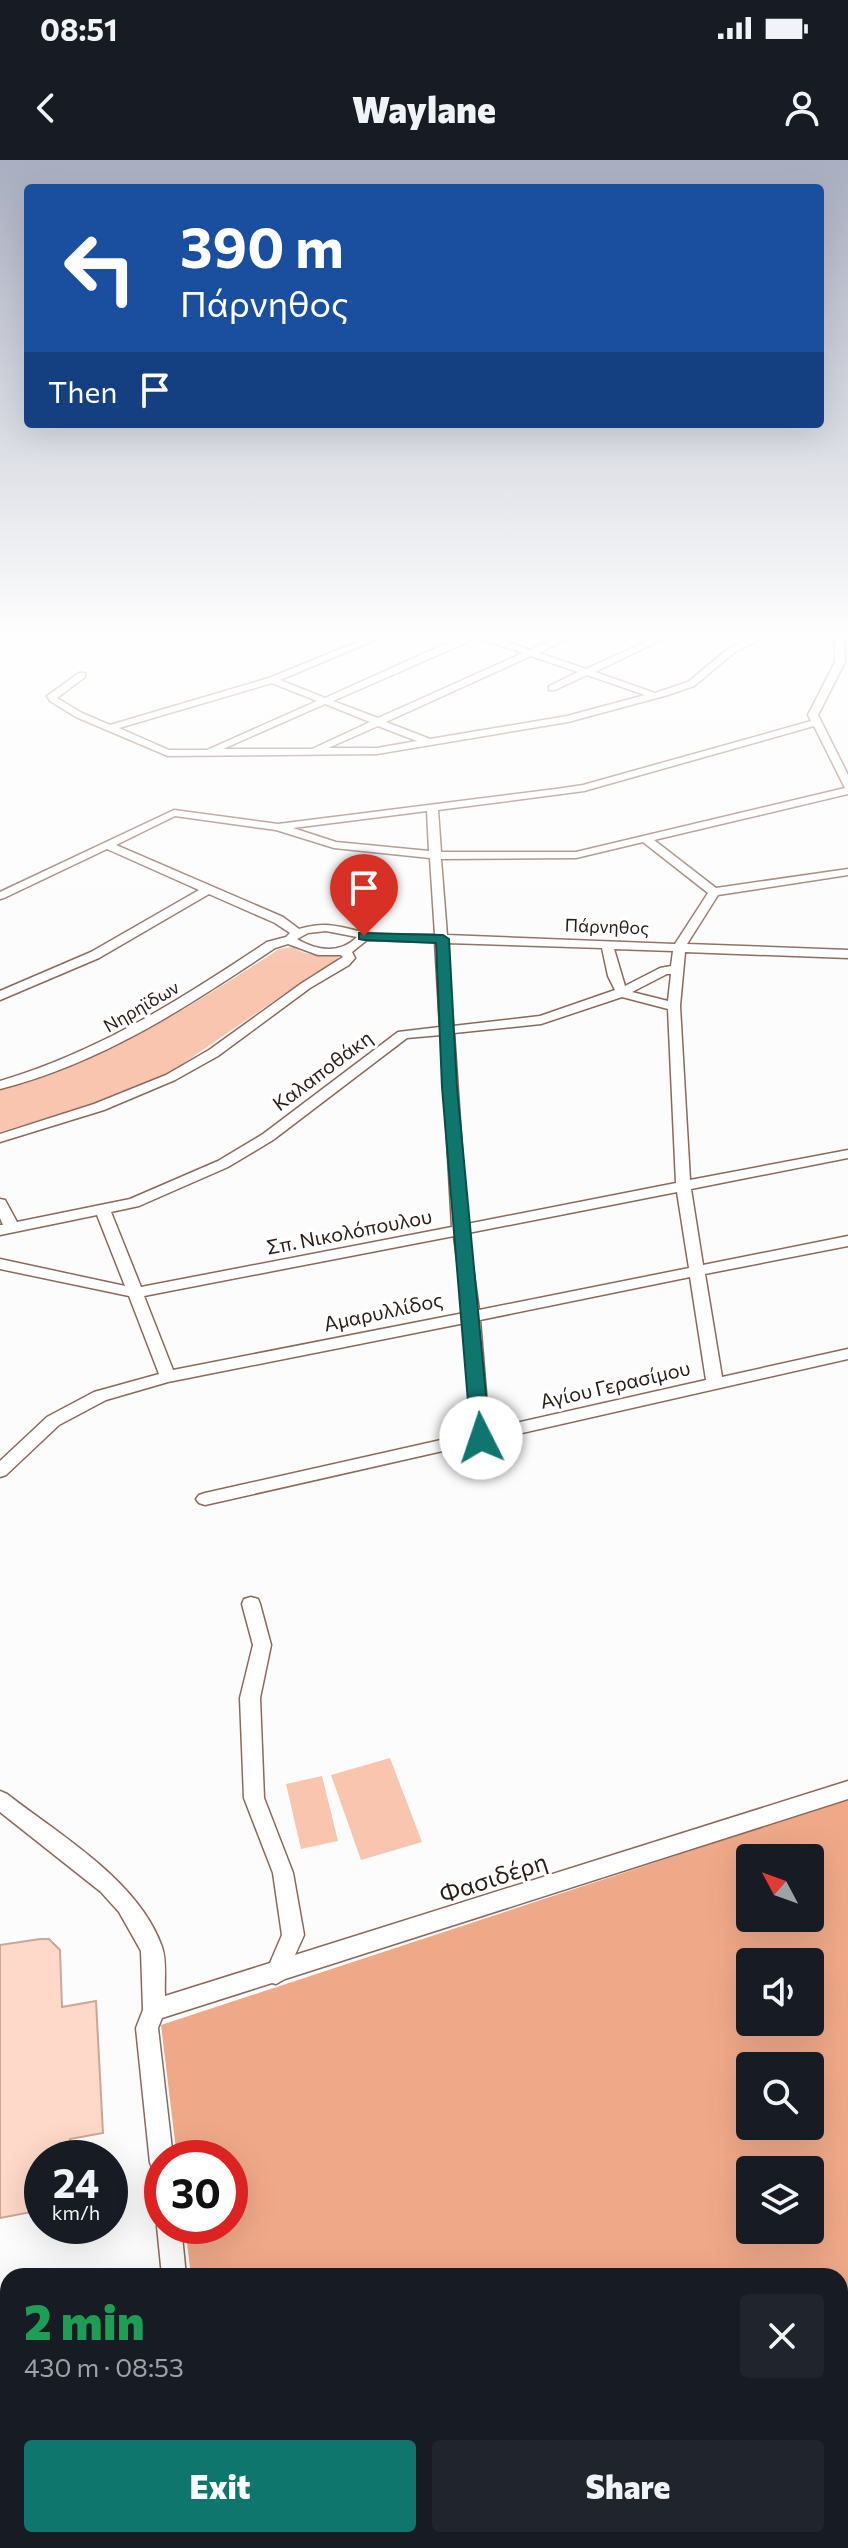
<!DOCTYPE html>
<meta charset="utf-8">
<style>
:root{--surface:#171b24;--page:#20242c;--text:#f1f3f6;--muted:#9ea1a6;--accent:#0f766e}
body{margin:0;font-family:Commissioner,sans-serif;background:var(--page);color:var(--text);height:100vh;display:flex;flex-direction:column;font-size:30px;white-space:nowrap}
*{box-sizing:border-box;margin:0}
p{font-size:26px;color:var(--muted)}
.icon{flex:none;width:44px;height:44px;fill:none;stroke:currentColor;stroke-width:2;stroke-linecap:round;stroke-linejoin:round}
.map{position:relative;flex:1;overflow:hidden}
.panel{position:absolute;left:0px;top:2108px;width:848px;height:280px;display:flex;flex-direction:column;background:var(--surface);border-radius:24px 24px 0 0;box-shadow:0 8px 32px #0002}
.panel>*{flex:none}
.top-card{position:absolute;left:24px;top:24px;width:800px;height:244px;border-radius:8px;box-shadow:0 8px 32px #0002;background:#1a4fa0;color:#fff;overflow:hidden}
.needle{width:52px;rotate:311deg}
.tools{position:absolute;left:736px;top:1684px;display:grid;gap:16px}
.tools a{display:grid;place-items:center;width:88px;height:88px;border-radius:8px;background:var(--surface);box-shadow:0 8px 32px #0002;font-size:40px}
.speed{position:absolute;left:24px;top:1980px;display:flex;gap:16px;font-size:40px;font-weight:700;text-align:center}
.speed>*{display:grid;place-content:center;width:104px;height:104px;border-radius:50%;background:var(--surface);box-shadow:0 8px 32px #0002;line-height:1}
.speed small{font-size:20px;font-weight:400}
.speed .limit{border:12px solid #d22;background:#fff;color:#111}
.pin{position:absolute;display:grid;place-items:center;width:68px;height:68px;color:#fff;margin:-82px -34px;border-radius:50% 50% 50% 0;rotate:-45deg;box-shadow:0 0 8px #0007}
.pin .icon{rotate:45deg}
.me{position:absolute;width:88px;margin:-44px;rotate:356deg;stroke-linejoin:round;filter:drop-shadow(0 0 6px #0008)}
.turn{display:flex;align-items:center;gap:28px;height:168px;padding:0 24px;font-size:36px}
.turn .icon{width:104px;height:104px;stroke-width:2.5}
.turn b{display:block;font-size:56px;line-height:68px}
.then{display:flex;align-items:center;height:76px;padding:0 24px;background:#0003;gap:16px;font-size:30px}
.round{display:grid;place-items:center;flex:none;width:84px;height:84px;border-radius:8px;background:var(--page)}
.overview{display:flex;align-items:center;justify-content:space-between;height:136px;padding:0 24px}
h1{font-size:48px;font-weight:800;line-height:60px;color:#1e9e55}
.cta{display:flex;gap:16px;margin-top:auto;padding:16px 24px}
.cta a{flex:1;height:92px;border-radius:8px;background:var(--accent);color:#fff;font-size:32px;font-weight:800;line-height:92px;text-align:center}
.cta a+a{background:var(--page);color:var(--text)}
.status{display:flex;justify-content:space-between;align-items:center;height:56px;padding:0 40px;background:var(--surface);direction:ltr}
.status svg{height:22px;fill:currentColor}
header{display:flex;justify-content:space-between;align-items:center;height:104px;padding:0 24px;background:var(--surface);font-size:36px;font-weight:800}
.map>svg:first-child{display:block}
.green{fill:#f9c5ae}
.forest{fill:#efa989;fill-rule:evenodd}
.building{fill:#fed8c8;stroke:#cba797;stroke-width:2}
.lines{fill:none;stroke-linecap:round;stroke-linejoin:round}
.minor-casing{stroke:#8b695b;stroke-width:3}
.minor{fill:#fff;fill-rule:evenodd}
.route{fill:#0f766e;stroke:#0a4d48;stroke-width:2}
.labels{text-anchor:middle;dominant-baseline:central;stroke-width:6;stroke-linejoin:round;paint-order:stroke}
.far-street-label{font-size:18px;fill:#2a1c17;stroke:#fff}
.street-label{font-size:20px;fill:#2a1c17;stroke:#fff}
.near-street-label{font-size:24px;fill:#2a1c17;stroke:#fff}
</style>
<div class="status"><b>08:51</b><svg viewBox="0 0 49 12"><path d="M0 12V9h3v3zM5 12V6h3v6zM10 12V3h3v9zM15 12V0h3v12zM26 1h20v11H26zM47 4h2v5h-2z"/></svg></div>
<header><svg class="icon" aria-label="back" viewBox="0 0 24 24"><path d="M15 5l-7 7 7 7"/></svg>Waylane<svg class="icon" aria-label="person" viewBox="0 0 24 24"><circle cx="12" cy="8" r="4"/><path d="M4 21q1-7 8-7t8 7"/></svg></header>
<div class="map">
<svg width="848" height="2388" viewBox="0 0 848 2388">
<rect width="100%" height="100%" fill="#fcfcfc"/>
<!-- green -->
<path class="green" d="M 293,787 C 307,797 320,795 338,794 L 338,801 L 313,814 L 165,916 L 93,944 L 0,972 L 0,930 C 103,902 191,847 279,789 Z
M 390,1598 L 422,1682 L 361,1700 L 331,1615 Z
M 322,1616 L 338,1681 L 301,1689 L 286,1624 Z"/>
<!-- forest -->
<path class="forest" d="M 848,1639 L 848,2388 L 224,2388 L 223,2380 L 840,2380 L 840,2116 L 191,2116 L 185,2066 L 230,2066 L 230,1998 L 177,1998 L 161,1865 ZM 750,1698 L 810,1698 L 810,1758 L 750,1758 ZM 750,1802 L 810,1802 L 810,1862 L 750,1862 ZM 750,1906 L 810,1906 L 810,1966 L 750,1966 ZM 750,2010 L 810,2010 L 810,2070 L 750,2070 Z"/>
<!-- building -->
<path class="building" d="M 40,1779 L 49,1779 L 60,1790 L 62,1847 L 96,1841 L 103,1973 L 70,1979 L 71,1998 L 42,1998 L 42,2050 L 0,2058 L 0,1785 Z"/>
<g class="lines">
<!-- minor casing -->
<g class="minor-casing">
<path id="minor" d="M 379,473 L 392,473 L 280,520 L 325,538 L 469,473 L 484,473 L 530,490 L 568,473 L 579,473 L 539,493 L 586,509 L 664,473 L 675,473 L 595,512 L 655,533 L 688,522 L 729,488 L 759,474 L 844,473 L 845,502 L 818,555 L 848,615 L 848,634 L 654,680 L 716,728 L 848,709 L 848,715 L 718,735 L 687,784 L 848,790 L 848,798 L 685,792 L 680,846 L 690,1020 L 848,990 L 848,998 L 691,1029 L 703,1105 L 848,1076 L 848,1086 L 705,1114 L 722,1217 L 848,1189 L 848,1199 L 205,1345 L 199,1343 L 196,1339 L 199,1335 L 205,1333 L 472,1273 L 465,1163 L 168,1222 L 106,1240 L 59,1265 L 6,1315 L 0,1317 L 0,1301 L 47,1257 L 94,1232 L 159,1214 L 129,1136 L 0,1109 L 0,1099 L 125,1126 L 97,1055 L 0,1075 L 0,1065 L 3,1065 L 0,1058 L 0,1039 L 5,1040 L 17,1062 L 130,1039 L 218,1001 L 263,974 L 398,872 L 440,867 L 435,782 L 367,780 L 352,792 L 355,798 L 349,805 L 310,828 L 218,896 L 175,920 L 104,950 L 0,982 L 0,974 L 94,944 L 166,915 L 209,890 L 302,823 L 343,797 L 341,795 L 318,795 L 288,784 L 275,788 C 189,846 102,903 0,929 L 0,921 C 98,892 182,839 267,782 L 286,777 L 290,773 L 275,763 L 209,734 L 99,798 L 0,840 L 0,831 L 91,792 L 199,730 L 107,689 L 4,738 L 0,739 L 0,732 L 174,650 L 278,664 L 556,629 L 583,625 L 811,561 L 808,555 L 835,502 L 835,480 L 783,474 L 764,478 L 735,492 L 694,526 L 668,535 L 568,562 L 377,594 L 168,596 L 76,557 L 50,541 L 47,536 L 79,513 L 85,513 L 85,517 L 57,538 L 82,553 L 110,565 L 269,518 ZM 477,478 L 523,493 L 378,558 L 333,541 ZM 531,496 L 578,512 L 549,526 L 549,530 L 555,530 L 587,515 L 645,535 L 567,556 L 430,579 L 386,562 ZM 272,523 L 317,541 L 207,590 L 169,590 L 119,568 ZM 325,544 L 370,562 L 312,589 L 223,589 ZM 378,566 L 417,581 L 377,588 L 328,588 ZM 814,566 L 845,628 L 576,692 L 441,692 L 438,650 L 584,631 ZM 427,651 L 429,691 L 336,682 L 293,668 ZM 175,656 L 276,670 L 334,688 L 430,698 L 435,775 C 413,774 390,776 369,773 C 340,768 330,760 299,769 L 283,757 L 116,685 ZM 643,682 L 708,733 L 675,784 L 447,775 L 441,699 L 576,698 ZM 326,771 L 357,777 C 340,794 317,791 297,779 L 308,773 ZM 447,783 L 602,788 L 608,816 L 615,830 L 540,856 L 453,866 ZM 614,789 L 673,791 L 671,806 L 660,808 L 625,826 ZM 671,814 L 668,841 L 632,832 L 667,814 ZM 622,837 L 668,849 L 676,1023 L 467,1064 L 454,873 L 541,864 ZM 441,875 L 452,1067 L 141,1127 L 111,1052 L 139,1046 L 228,1007 L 273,980 L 407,878 ZM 677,1032 L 689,1108 L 479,1150 L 468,1073 ZM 454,1076 L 464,1153 L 173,1210 L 144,1136 ZM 690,1117 L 706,1220 L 489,1269 L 480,1160 Z
M 251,1437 L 258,1439 L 260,1444 L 271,1485 L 260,1538 L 264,1638 L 293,1713 L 304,1775 L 295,1795 L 848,1621 L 848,1639 L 285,1819 L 276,1824 L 272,1823 L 162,1858 L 158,1868 L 173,1998 L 162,1998 L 162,2015 L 154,2011 L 150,2003 L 136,1868 L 143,1850 L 141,1791 L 119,1752 L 101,1732 L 0,1652 L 0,1631 L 7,1634 C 61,1676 139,1721 162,1787 C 167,1801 164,1821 165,1836 L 270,1803 L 282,1775 L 273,1713 L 244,1638 L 240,1538 L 253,1485 L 242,1444 L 244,1439 Z
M 160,2057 L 162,2066 L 181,2066 L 186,2116 L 162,2116 L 157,2066 Z
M 848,2320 L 848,2346 L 840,2349 L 840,2323 Z
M 190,2380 L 218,2380 L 219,2388 L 191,2388 Z
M 555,2380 L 583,2380 L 586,2388 L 558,2388 Z
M 676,2380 L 723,2380 L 719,2388 L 672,2388 Z"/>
</g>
<!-- minor -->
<use href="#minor" class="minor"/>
</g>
<!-- sky -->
<linearGradient id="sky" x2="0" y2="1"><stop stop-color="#a9aec0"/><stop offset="0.59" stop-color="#fefefe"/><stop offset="1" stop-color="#fefefe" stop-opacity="0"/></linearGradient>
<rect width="848" height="807" fill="url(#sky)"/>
<!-- route -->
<path class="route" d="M 359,773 L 443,775 L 449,779 L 457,927 L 490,1278 L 481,1285 L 471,1278 L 442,927 L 436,783 L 364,780 L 359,779 Z"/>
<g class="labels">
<!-- far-street labels -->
<g class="far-street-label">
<text transform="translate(607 766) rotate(2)">Πάρνηθος</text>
<text transform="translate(141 846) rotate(-30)">Νηρηϊδων</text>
</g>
<!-- street labels -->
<g class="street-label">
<text transform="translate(322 910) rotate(-37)">Καλαποθάκη</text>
<text transform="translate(349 1071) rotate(-11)">Σπ. Νικολόπουλου</text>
<text transform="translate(383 1151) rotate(-12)">Αμαρυλλίδος</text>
<text transform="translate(615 1224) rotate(-13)">Αγίου Γερασίμου</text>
</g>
<!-- near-street labels -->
<g class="near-street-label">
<text transform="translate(493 1717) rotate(-18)">Φασιδέρη</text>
</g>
</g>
</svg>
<div class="tools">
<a><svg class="needle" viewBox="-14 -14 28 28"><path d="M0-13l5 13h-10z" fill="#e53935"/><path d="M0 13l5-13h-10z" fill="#9ea1a6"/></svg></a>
<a><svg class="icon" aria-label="sound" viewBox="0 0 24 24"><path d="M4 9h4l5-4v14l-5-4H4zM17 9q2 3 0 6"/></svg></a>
<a><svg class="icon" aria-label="search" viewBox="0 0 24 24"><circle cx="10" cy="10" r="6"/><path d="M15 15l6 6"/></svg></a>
<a><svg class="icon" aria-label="layers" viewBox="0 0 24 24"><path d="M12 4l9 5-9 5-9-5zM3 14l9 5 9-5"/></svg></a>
</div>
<div class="speed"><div>24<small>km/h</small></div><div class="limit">30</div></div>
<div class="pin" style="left:364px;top:776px;background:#d93025"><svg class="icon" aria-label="arrive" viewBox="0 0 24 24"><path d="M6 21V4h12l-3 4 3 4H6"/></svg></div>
<svg class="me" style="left:481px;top:1278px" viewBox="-20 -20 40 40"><circle r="19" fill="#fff"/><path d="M0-13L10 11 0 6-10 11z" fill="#0f766e"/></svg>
<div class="top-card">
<div class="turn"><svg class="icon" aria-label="left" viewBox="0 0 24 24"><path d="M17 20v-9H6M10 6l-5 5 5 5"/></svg><div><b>390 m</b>Πάρνηθος</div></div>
<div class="then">Then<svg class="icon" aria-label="arrive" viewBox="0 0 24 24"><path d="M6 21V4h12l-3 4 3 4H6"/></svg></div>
</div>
<section class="panel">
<div class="overview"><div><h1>2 min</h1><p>430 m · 08:53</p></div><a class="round"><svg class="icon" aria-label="close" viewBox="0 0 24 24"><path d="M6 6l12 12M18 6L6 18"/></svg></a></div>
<div class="cta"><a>Exit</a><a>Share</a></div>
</section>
</div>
